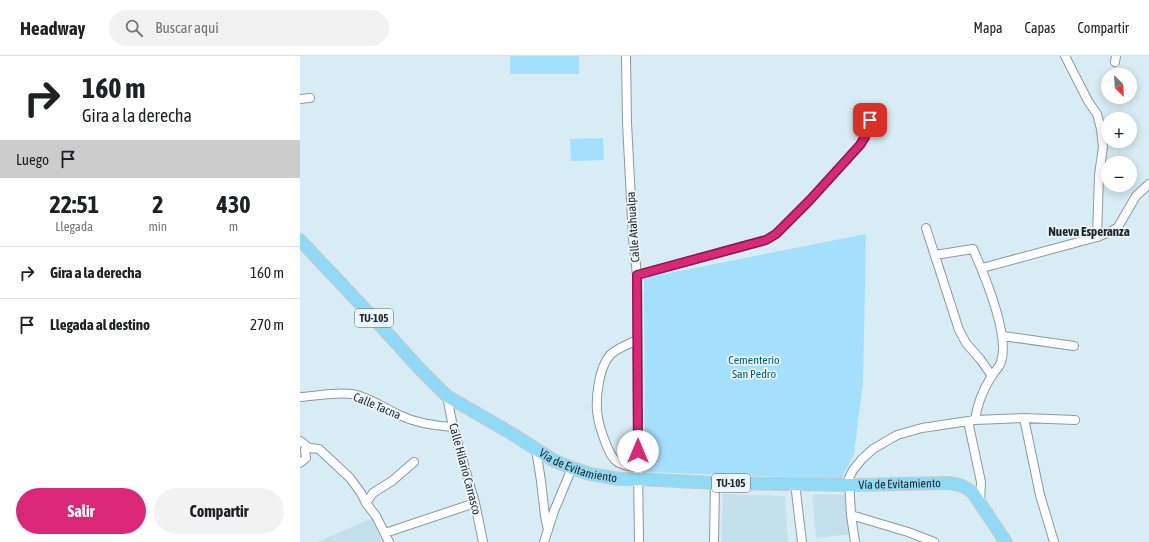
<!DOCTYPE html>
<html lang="es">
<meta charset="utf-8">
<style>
:root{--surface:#fff;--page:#f2f2f2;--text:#202124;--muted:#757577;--line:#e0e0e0;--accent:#db2777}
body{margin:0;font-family:"Asap Condensed",sans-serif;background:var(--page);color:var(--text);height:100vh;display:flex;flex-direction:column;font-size:15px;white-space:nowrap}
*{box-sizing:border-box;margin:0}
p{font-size:13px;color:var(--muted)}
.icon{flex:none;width:22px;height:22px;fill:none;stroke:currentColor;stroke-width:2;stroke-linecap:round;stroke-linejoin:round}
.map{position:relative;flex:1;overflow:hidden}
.sheet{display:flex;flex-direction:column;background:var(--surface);width:300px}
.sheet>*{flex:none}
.hud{background:#fff;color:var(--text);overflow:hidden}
.needle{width:26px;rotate:156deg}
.controls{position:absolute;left:801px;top:12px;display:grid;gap:8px}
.controls a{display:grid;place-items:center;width:36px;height:36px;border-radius:50%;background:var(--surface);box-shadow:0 2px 10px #0003;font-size:20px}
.pin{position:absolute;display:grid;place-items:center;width:34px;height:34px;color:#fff;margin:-17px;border-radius:8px;box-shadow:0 2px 6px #0006}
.me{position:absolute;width:44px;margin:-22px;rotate:0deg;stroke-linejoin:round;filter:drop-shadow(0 0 3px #0008)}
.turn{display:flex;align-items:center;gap:14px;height:84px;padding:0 16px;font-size:18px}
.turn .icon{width:52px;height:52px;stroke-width:2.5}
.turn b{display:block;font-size:28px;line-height:34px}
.then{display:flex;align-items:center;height:38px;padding:0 16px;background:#0003;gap:8px;font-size:15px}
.eta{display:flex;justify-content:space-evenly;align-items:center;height:68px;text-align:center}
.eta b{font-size:24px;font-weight:700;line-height:28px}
.cta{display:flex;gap:8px;margin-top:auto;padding:8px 16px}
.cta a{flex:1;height:46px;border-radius:24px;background:var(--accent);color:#fff;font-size:16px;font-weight:700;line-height:46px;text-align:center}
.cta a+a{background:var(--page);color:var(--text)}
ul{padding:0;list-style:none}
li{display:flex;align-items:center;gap:12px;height:52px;padding:0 16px;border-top:1px solid var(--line)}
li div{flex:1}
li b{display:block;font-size:15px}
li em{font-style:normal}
header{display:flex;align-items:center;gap:24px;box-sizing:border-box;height:56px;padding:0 20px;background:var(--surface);border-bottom:1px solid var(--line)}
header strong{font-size:19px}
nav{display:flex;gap:22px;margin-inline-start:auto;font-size:14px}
.search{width:280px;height:36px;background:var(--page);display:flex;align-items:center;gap:10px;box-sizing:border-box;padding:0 14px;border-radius:22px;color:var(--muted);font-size:15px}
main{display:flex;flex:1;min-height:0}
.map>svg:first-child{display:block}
.built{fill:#c5e0ed}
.green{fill:#a4e0fb}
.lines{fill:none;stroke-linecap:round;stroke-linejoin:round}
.street-casing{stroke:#889aa2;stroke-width:10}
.primary-casing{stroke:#c9cbcb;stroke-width:14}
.street{stroke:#fff;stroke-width:8}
.primary{stroke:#90daf5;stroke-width:12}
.route-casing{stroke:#8e194d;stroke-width:10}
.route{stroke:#db2777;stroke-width:7}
.labels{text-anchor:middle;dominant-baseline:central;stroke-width:3.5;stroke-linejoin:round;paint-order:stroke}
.shield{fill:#ecf7fd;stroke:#5c6468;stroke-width:1}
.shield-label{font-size:11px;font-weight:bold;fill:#1e2528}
.street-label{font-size:12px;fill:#1e2528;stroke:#ecf7fd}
.park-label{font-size:12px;fill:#005c78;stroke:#ecf7fd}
.neighbourhood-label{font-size:13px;font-weight:bold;fill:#1e2528;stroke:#ecf7fd}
</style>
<header>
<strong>Headway</strong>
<div class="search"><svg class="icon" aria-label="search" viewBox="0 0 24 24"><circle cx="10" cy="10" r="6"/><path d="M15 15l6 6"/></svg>Buscar aquí</div>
<nav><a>Mapa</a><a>Capas</a><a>Compartir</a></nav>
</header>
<main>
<section class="sheet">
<div class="hud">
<div class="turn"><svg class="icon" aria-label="right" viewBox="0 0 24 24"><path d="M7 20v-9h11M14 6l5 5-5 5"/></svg><div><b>160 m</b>Gira a la derecha</div></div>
<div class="then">Luego<svg class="icon" aria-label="arrive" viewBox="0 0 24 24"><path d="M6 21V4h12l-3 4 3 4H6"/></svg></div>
</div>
<div class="eta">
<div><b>22:51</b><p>Llegada</p></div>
<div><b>2</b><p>min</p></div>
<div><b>430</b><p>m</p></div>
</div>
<ul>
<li><svg class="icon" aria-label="right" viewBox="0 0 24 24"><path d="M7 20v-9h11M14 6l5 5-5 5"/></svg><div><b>Gira a la derecha</b></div><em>160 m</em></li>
<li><svg class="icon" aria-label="arrive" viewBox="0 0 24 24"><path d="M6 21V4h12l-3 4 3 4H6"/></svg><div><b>Llegada al destino</b></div><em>270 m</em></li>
</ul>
<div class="cta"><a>Salir</a><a>Compartir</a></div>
</section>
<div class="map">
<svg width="849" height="486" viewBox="0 0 849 486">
<rect width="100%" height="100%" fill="#d8ecf5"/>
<!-- built -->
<path class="built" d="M 423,438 L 485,440 L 488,486 L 421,486 Z
M 515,438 L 551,439 L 555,478 L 516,482 L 512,440 Z
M 72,462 L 82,486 L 18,486 Z"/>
<!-- green -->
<path class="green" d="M 210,0 L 279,0 L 279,18 L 210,18 Z
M 303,82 L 304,104 L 271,105 L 270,83 Z
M 566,178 L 563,326 L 554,399 L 541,423 L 345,416 L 344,222 Z"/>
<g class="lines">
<!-- street casing -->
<g class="street-casing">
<path id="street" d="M 326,0 L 327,67 L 333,182 L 337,219 L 338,411 L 339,486
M 765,0 L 788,45 L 797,58 L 801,73 L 803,91 L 799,119 L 797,181
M 815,6 L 816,0
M 0,43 L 10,42
M 626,172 L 659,274 L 666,287 L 680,303 L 692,320
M 635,199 L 673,193 C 684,218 710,280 701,306 C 699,312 694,316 691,321 C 683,334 677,349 675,364
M 682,212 L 797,181 L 812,175 L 818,171 L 836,140 L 849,128
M 337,219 L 466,184 L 476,178 L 510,144 L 560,89 L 565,81 L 570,64
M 703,280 L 774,290
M 337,284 C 329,288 317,292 310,299 C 299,312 296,339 297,355 C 298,366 302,378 306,388 C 308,393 311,400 315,404 C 321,410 330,410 338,411
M 147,340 L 153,371 L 175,447 L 183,486
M 0,341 C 17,340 35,336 52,338 C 69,341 84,352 99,359 C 116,367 135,370 153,371
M 724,362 L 740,439 L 754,486
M 668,365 L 681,426 L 680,447
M 0,385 L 9,392 L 19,393 L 50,422 L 61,437 L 66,447 L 76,460 L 89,486
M 236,393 L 241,425 L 245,460 L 248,474
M 0,407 L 6,402 L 5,394 L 9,392
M 495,427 L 502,486
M 66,447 L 73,437 L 92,425 L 114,406
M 551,459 L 608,476 L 634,486
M 85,477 L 175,447
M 244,486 L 254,455 L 272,412
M 414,486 L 415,427
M 555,486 L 551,459 L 549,422 L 553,414 L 562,403 L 573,393 L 597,379 L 622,372 L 675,364 L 724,362 L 775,364"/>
</g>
<!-- primary casing -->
<g class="primary-casing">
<g id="primary">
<path id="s1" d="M 0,184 L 79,268 L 118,311 L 147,340 L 214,379 L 253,404 L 272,412 L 290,418 L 320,423 L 338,423 L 415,427 L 556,429 L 648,427 C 658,428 665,430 673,437 L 706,486"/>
</g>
</g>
<!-- street -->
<use href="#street" class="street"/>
<!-- primary -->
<use href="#primary" class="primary"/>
</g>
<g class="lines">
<!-- route casing -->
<g class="route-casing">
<path id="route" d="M 338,395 L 337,219 L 466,184 L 476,178 L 510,144 L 560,89 L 565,81 L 570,64"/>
</g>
<!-- route -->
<use href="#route" class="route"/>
</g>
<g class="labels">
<!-- shield labels -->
<g class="shield">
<rect x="55" y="253" width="38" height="18" rx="3"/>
<rect x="412" y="418" width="38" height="18" rx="3"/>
</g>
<g class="shield-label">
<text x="74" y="262">TU-105</text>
<text x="431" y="427">TU-105</text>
</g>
<!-- street labels -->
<g class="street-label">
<text transform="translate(333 171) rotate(-94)">Calle Atahualpa</text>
<text transform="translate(77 350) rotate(23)">Calle Tacna</text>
<text stroke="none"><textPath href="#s1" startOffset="364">Vía de Evitamiento</textPath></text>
<text transform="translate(165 413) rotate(75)">Calle Hilario Carrasco</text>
<text stroke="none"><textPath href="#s1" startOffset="688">Vía de Evitamiento</textPath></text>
</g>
<!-- park labels -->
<g class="park-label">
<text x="454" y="304">Cementerio<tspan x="454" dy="14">San Pedro</tspan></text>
</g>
<!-- neighbourhood labels -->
<g class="neighbourhood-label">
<text x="789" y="175">Nueva Esperanza</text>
</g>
</g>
</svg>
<div class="controls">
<a><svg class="needle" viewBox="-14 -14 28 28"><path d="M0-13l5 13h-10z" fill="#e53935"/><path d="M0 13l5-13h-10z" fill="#757577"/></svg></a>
<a>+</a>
<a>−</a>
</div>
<div class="pin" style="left:570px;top:64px;background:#d93025"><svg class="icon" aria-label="arrive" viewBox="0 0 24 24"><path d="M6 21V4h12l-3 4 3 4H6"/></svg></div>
<svg class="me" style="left:338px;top:395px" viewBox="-20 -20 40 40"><circle r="19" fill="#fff"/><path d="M0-13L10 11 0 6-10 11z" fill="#db2777"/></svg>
</div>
</main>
